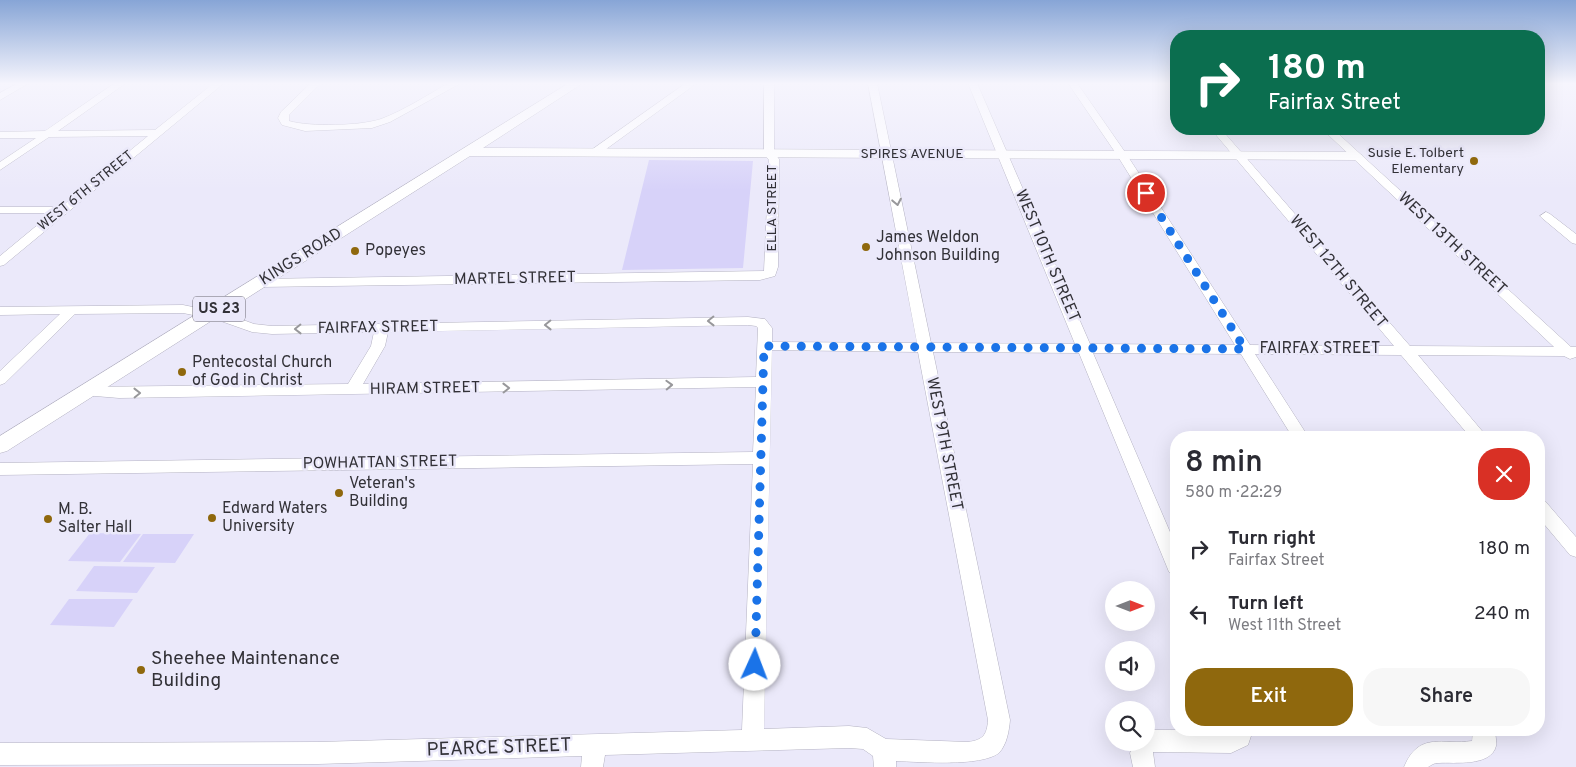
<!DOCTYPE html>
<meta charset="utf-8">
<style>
:root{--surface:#fff;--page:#f7f7f7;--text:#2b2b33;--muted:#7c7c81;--accent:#8f680d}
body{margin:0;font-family:Overpass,sans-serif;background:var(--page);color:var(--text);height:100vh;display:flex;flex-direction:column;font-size:19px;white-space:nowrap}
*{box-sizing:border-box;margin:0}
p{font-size:16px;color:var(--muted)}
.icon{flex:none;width:28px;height:28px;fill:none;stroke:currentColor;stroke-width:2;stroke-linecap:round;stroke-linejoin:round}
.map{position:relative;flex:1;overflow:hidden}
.sheet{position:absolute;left:1170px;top:431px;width:375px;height:305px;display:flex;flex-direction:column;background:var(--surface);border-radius:20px;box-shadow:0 5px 20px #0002}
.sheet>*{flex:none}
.guide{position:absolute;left:1170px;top:30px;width:375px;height:105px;border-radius:20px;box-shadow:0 5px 20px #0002;background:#0b6e4f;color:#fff;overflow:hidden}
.needle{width:32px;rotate:90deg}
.fabs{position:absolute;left:1105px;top:581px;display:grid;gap:10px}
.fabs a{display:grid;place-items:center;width:50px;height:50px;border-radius:50%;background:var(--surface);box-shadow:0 5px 20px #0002;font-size:25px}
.pin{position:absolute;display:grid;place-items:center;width:42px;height:42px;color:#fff;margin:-21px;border:2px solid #fff;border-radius:50%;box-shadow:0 1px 5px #0007}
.me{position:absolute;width:55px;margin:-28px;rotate:2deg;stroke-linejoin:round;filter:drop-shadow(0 0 4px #0008)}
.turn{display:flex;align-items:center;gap:18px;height:105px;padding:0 15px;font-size:22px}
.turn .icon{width:65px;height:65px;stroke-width:2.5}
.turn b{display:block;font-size:35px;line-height:42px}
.round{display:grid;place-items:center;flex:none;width:52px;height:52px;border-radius:20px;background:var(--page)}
.summary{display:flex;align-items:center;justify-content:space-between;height:85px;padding:0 15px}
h1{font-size:30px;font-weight:600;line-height:38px}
.primary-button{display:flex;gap:10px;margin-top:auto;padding:10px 15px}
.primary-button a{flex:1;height:58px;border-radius:20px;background:var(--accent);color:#fff;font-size:20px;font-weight:600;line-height:58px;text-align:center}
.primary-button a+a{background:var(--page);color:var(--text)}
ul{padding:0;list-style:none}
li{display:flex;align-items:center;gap:15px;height:65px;padding:0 15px}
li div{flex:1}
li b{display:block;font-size:19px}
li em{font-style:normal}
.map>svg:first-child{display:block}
.green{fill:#d7d2f9}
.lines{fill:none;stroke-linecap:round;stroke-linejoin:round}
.minor-casing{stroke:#b4b2c2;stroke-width:1}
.major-casing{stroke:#b4b2c2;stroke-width:1}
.minor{fill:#fff;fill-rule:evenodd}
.major{fill:#fff;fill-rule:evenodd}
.oneway{stroke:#98989b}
.route{stroke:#1a73e8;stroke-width:9;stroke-dasharray:0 16.2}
.poi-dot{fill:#8f680d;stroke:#ebe9fa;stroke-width:2}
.labels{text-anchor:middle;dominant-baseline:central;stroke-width:5;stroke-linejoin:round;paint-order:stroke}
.far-poi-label{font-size:14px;fill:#323137;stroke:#ebe9fa;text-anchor:end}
.far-street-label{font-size:14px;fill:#323137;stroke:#ebe9fa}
.shield{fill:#ebe9fa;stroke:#6a6872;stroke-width:1}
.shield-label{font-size:15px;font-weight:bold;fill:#323137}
.poi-label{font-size:16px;fill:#323137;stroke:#ebe9fa;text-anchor:start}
.street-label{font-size:16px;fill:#323137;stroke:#ebe9fa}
.near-poi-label{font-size:19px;fill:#323137;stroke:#ebe9fa;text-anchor:start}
.near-street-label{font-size:19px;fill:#323137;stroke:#ebe9fa}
</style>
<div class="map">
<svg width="1576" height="767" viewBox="0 0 1576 767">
<rect width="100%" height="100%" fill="#ebe9fa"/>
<!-- green -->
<path class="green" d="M 649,160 L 753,161 L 743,268 L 622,270 Z
M 90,533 L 141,534 L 120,562 L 68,561 Z
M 143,534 L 194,534 L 175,563 L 123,562 Z
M 94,566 L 155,567 L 137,593 L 76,591 Z
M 69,599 L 133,599 L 114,627 L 50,625 Z"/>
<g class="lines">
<!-- minor casing -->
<g class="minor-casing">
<path id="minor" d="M 18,83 L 29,83 L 0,100 L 0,93 Z
M 115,83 L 126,83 L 58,131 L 155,130 L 214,83 L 224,83 L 4,265 L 0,266 L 0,256 L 52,213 L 0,213 L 0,207 L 61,207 L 148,136 L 49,137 L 0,170 L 0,162 L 36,138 L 0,138 L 0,132 L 45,131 Z
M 311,83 L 321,83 L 289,115 L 289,121 C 311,127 360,126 381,119 C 405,110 427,95 449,83 L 461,83 L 390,122 L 372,128 L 305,131 L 282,125 L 278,118 L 281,112 Z
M 686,83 L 697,83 L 598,155 L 590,155 L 589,153 L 590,151 Z
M 764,83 L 774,83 L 774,153 L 779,159 L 778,267 L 775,276 L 760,280 L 259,287 L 252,283 L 259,279 L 764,271 L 769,160 L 764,154 Z
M 868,83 L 877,83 L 931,343 L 1075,344 L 968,83 L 977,83 L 1090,344 L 1235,345 L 1117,155 L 1068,83 L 1077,83 L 1127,155 L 1250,345 L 1394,346 L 1211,129 L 1221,129 L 1410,346 L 1554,347 L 1322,129 L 1333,129 L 1571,347 L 1576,347 L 1576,357 L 1570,359 L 1564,356 L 1418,355 L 1488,438 L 1471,438 L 1401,355 L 1255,354 L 1309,438 L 1293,438 L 1241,354 L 1093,353 L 1176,546 L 1176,575 L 1169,572 L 1167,567 L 1079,353 L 933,352 L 1010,720 C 1009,731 1007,744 999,753 C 980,767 921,762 896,761 L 896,767 L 874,767 L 873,756 L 863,749 L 849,748 L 605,755 L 603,767 L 581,767 L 582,756 L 318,764 L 0,765 L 0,743 L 318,742 L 742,730 L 753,464 L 0,475 L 0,463 L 753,452 L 756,387 L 119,398 L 83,395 L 80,391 L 83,387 L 348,384 L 371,346 L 374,332 L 272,334 L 252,332 L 218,320 L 183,313 L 75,314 L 5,383 L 0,385 L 0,371 L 60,314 L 0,315 L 0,307 L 183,305 L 227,314 L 254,324 L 272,326 L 748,317 L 765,319 L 772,328 L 772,342 L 917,343 ZM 748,325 L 756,326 L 758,328 L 756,377 L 363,384 L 385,346 L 388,332 ZM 772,350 L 918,352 L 988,720 C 987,735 983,740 968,742 L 886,739 L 867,728 L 849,726 L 764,729 Z
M 1171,83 L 1176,83 L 1176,87 L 1173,86 Z
M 1546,212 L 1550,214 L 1576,234 L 1576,244 L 1572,243 L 1542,218 L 1540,216 Z
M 1539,499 L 1545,501 L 1576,537 L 1576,557 L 1570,555 L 1539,518 Z
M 1152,730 L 1253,730 L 1248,745 L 1231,753 L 1153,752 L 1155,767 L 1133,767 L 1130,753 L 1135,742 L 1146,742 L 1146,732 Z
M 1473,730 L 1495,730 C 1495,735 1497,741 1496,746 C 1491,767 1454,762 1439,763 C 1433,763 1432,765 1428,767 C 1422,767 1410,767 1404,767 C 1419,731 1442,745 1472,741 Z"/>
</g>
<!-- major casing -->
<g class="major-casing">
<path id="major" d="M 569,83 L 583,83 L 483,148 L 1356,152 L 1363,156 L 1356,160 L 470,156 L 7,451 L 0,453 L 0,436 Z"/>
</g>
<!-- minor -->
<use href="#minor" class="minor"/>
<!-- major -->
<use href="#major" class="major"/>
</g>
<!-- one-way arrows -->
<defs><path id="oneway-chevron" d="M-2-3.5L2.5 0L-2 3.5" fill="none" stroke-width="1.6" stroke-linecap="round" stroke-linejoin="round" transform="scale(1.25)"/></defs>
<g class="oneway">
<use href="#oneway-chevron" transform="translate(897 202) rotate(79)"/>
<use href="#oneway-chevron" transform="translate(711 321) rotate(179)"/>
<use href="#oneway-chevron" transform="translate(548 325) rotate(179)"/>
<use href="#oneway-chevron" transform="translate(298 329) rotate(179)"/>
<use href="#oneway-chevron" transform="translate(669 385) rotate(-2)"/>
<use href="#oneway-chevron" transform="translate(506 388) rotate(-1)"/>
<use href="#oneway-chevron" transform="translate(137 393) rotate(-1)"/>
</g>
<!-- sky -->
<linearGradient id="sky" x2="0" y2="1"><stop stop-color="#87a5d6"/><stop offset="0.44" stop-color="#f6f5fd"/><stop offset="1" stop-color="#f6f5fd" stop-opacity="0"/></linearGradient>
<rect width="1576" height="190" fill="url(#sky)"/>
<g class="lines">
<!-- route -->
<path class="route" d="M 755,665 L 764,346 L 1245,349 L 1146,193"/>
</g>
<!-- markers -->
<g class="poi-dot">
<circle cx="1474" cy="161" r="5"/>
<circle cx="866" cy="247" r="5"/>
<circle cx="355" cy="251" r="5"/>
<circle cx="182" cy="372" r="5"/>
<circle cx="339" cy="493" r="5"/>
<circle cx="212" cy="518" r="5"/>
<circle cx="48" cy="519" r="5"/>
<circle cx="141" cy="670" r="5"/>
</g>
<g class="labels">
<!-- far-poi labels -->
<g class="far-poi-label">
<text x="1464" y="153">Susie E. Tolbert<tspan x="1464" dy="16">Elementary</tspan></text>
</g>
<!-- far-street labels -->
<g class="far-street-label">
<text x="912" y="154">SPIRES AVENUE</text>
<text transform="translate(86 191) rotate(-39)">WEST 6TH STREET</text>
<text transform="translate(772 208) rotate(-90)">ELLA STREET</text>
</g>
<!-- shield labels -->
<rect class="shield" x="193" y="296.5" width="52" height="25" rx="4"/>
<g class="shield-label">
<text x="219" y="309">US 23</text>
</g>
<!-- poi labels -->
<g class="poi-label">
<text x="876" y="238">James Weldon<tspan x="876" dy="18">Johnson Building</tspan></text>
<text x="365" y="251">Popeyes</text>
<text x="192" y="363">Pentecostal Church<tspan x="192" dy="18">of God in Christ</tspan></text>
<text x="349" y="484">Veteran's<tspan x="349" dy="18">Building</tspan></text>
<text x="222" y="509">Edward Waters<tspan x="222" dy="18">University</tspan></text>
<text x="58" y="510">M. B.<tspan x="58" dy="18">Salter Hall</tspan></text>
</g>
<!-- street labels -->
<g class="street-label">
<text transform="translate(1452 244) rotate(43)">WEST 13TH STREET</text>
<text transform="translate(1047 256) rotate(67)">WEST 10TH STREET</text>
<text transform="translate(301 257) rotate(-32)">KINGS ROAD</text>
<text transform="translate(1338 272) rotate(50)">WEST 12TH STREET</text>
<text transform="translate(515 279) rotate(-1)">MARTEL STREET</text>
<text transform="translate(378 328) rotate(-1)">FAIRFAX STREET</text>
<text x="1320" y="349">FAIRFAX STREET</text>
<text transform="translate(425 389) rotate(-1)">HIRAM STREET</text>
<text transform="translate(944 444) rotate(79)">WEST 9TH STREET</text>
<text transform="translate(380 463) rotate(-1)">POWHATTAN STREET</text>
</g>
<!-- near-poi labels -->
<g class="near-poi-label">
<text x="151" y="659">Sheehee Maintenance<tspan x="151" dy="22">Building</tspan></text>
</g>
<!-- near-street labels -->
<g class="near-street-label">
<text transform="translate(499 748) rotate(-2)">PEARCE STREET</text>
</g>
</g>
</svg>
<div class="fabs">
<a><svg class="needle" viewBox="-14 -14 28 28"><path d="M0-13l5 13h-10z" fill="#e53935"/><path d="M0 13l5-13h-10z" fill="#7c7c81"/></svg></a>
<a><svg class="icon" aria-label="sound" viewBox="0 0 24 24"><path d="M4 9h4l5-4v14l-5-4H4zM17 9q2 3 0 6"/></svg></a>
<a><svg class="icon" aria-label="search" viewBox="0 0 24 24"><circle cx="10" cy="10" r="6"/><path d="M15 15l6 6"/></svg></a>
</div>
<div class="pin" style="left:1146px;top:193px;background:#d93025"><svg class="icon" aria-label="arrive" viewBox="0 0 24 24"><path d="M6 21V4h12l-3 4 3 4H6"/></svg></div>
<svg class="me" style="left:755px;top:665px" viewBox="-20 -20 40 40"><circle r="19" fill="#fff"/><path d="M0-13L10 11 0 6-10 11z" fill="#1a73e8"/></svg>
<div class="guide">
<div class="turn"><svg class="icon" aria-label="right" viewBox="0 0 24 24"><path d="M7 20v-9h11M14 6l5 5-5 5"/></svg><div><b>180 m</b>Fairfax Street</div></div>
</div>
<section class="sheet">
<div class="summary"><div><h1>8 min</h1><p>580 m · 22:29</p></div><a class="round" style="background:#d93025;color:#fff"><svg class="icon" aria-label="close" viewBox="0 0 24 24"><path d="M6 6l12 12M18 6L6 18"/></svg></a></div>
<ul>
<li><svg class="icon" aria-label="right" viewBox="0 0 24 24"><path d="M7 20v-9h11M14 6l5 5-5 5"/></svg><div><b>Turn right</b><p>Fairfax Street</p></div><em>180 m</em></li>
<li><svg class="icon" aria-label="left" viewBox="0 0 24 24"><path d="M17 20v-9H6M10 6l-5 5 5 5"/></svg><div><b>Turn left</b><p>West 11th Street</p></div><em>240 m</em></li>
</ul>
<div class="primary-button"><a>Exit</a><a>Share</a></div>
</section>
</div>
